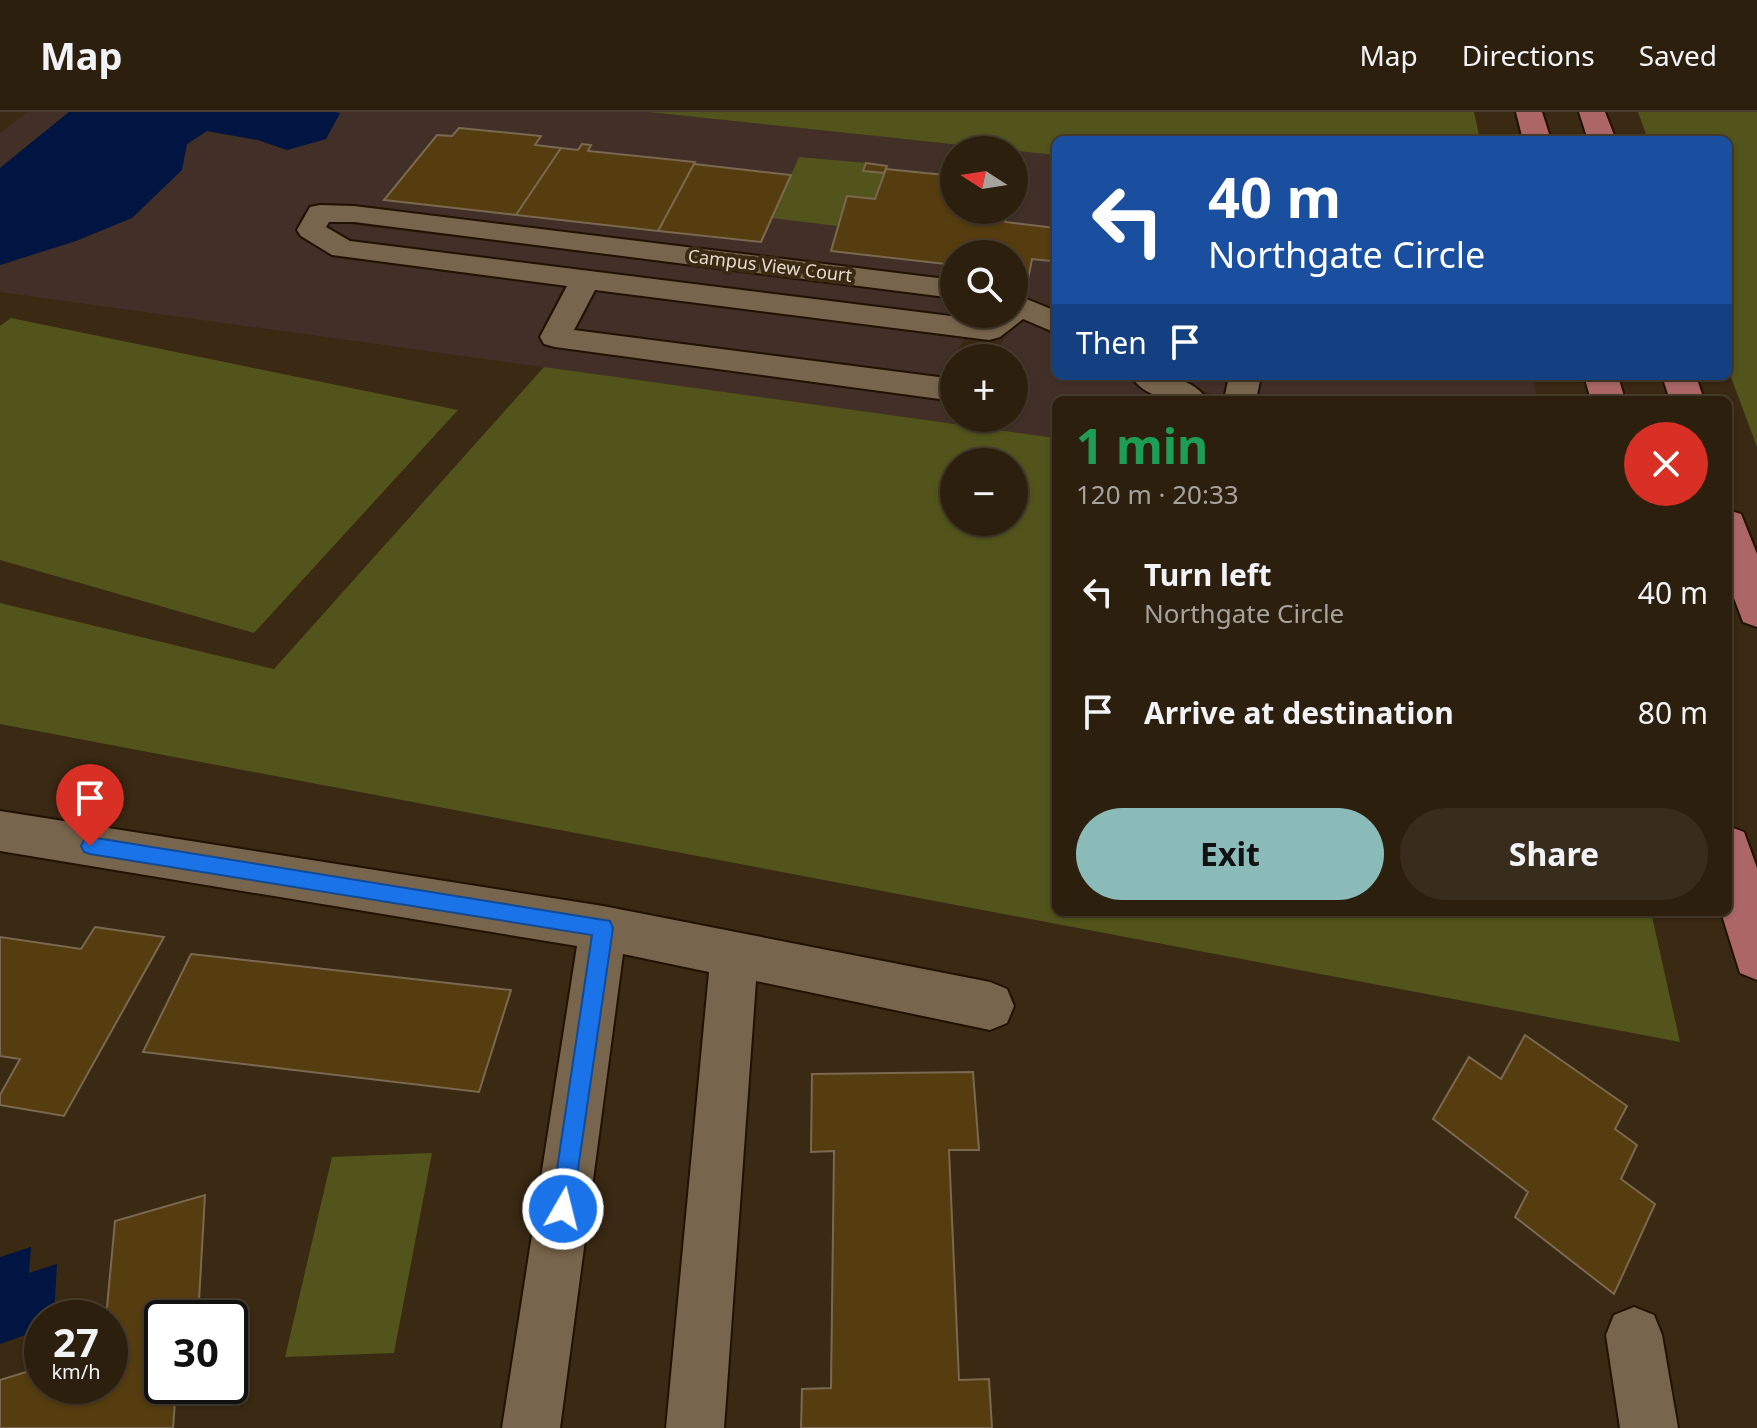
<!DOCTYPE html>
<meta charset="utf-8">
<style>
:root{--surface:#2c1f0e;--page:#382c1c;--text:#f1f3f6;--muted:#a6a29e;--line:#483d2e;--accent:#8bbbb9}
body{margin:0;font-family:"Noto Sans",sans-serif;background:var(--page);color:var(--text);height:100vh;display:flex;flex-direction:column;font-size:30px;white-space:nowrap}
*{box-sizing:border-box;margin:0}
p{font-size:26px;color:var(--muted)}
.icon{flex:none;width:44px;height:44px;fill:none;stroke:currentColor;stroke-width:2;stroke-linecap:round;stroke-linejoin:round}
.map{position:relative;flex:1;overflow:hidden}
.sheet{position:absolute;left:1052px;top:284px;width:680px;height:520px;display:flex;flex-direction:column;background:var(--surface);border-radius:12px;box-shadow:0 2px 6px #0004,0 0 0 2px var(--line)}
.sheet>*{flex:none}
.top-card{position:absolute;left:1052px;top:24px;width:680px;height:244px;border-radius:12px;box-shadow:0 2px 6px #0004,0 0 0 2px var(--line);background:#1a4fa0;color:#fff;overflow:hidden}
.needle{width:52px;rotate:282deg}
.tools{position:absolute;left:940px;top:24px;display:grid;gap:16px}
.tools a{display:grid;place-items:center;width:88px;height:88px;border-radius:50%;background:var(--surface);box-shadow:0 2px 6px #0004,0 0 0 2px var(--line);font-size:40px}
.speed{position:absolute;left:24px;top:1188px;display:flex;gap:16px;font-size:40px;font-weight:700;text-align:center}
.speed>*{display:grid;place-content:center;width:104px;height:104px;border-radius:50%;background:var(--surface);box-shadow:0 2px 6px #0004,0 0 0 2px var(--line);line-height:1}
.speed small{font-size:20px;font-weight:400}
.speed .limit{border:4px solid #111;border-radius:12px;background:#fff;color:#111}
.pin{position:absolute;display:grid;place-items:center;width:68px;height:68px;color:#fff;margin:-82px -34px;border-radius:50% 50% 50% 0;rotate:-45deg;box-shadow:0 0 8px #0007}
.pin .icon{rotate:45deg}
.me{position:absolute;width:88px;margin:-44px;rotate:8deg;stroke-linejoin:round;filter:drop-shadow(0 0 6px #0008)}
.turn{display:flex;align-items:center;gap:28px;height:168px;padding:0 24px;font-size:36px}
.turn .icon{width:104px;height:104px;stroke-width:2.5}
.turn b{display:block;font-size:56px;line-height:68px}
.then{display:flex;align-items:center;height:76px;padding:0 24px;background:#0003;gap:16px;font-size:30px}
.round{display:grid;place-items:center;flex:none;width:84px;height:84px;border-radius:42px;background:var(--page)}
.head{display:flex;align-items:center;justify-content:space-between;height:136px;padding:0 24px}
h1{font-size:48px;font-weight:700;line-height:60px;color:#1e9e55}
.button{display:flex;gap:16px;margin-top:auto;padding:16px 24px}
.button a{flex:1;height:92px;border-radius:48px;background:var(--accent);color:#111;font-size:32px;font-weight:700;line-height:92px;text-align:center}
.button a+a{background:var(--page);color:var(--text)}
ul{padding:0;list-style:none}
li{display:flex;align-items:center;gap:24px;height:120px;padding:0 24px}
li div{flex:1}
li b{display:block;font-size:30px}
li em{font-style:normal}
header{display:flex;align-items:center;gap:48px;box-sizing:border-box;height:112px;padding:0 40px;background:var(--surface);border-bottom:2px solid var(--line)}
header strong{font-size:38px}
nav{display:flex;gap:44px;margin-inline-start:auto;font-size:28px}
.map>svg:first-child{display:block}
.commercial{fill:#423028}
.green{fill:#52541b;fill-rule:evenodd}
.water{fill:#001542}
.building{fill:#563d10;stroke:#7a6950;stroke-width:2}
.lines{fill:none;stroke-linecap:round;stroke-linejoin:round}
.minor-casing{stroke:#211100;stroke-width:4}
.major-casing{stroke:#211100;stroke-width:4}
.minor{fill:#78654d;fill-rule:evenodd}
.major{fill:#ac6666;fill-rule:evenodd}
.route{fill:#1a73e8;stroke:#114b97;stroke-width:2}
.labels{text-anchor:middle;dominant-baseline:central;stroke-width:8;stroke-linejoin:round;paint-order:stroke}
.far-street-label{font-size:18px;fill:#e6dcce;stroke:#3a2913}
</style>
<header>
<strong>Map</strong>
<nav><a>Map</a><a>Directions</a><a>Saved</a></nav>
</header>
<div class="map">
<svg width="1757" height="1316" viewBox="0 0 1757 1316">
<rect width="100%" height="100%" fill="#3a2913"/>
<!-- commercial -->
<path class="commercial" d="M 27,0 L 69,0 L 0,56 L 0,22 Z
M 335,0 L 649,0 L 1009,38 L 954,38 L 954,98 L 1014,98 L 1014,38 L 1056,43 L 1056,198 L 1014,180 L 1014,142 L 954,142 L 954,167 L 360,94 L 325,93 L 303,101 L 295,117 L 297,124 L 335,146 L 564,175 L 538,223 L 550,235 L 954,288 L 954,306 L 1014,306 L 1014,246 L 993,246 L 1006,223 L 1026,208 L 1056,225 L 1056,264 L 1122,264 L 1164,288 L 1056,288 L 1056,326 L 0,180 L 0,153 L 7,152 L 207,19 L 258,28 L 287,38 L 339,1 Z
M 331,110 L 954,186 L 954,202 L 988,202 L 977,206 L 353,129 L 329,114 Z
M 597,179 L 966,225 L 941,265 L 577,218 Z
M 1170,264 L 1532,264 L 1538,288 L 1224,288 Z"/>
<!-- green -->
<path class="green" d="M 649,0 L 1474,0 L 1480,28 L 1056,28 L 1056,43 Z
M 1638,0 L 1757,0 L 1757,335 L 1728,257 L 1728,28 L 1648,28 Z
M 799,45 L 866,51 L 864,59 L 884,61 L 875,87 L 847,84 L 837,114 L 772,106 Z
M 11,206 L 458,298 L 254,521 L 0,448 L 0,214 Z
M 544,255 L 1056,326 L 1056,800 L 1651,800 L 1680,930 L 0,612 L 0,491 L 274,557 ZM 1014,350 L 1014,410 L 954,410 L 954,350 Z
M 432,1041 L 394,1241 L 285,1245 L 332,1045 Z"/>
<!-- water -->
<path class="water" d="M 69,0 L 335,0 L 340,1 L 326,27 L 287,38 L 258,28 L 207,19 L 187,32 L 182,58 L 132,106 L 76,129 L 0,153 L 0,56 Z
M 31,1135 L 29,1161 L 57,1152 L 54,1203 L 42,1206 L 39,1218 L 0,1232 L 0,1145 Z"/>
<!-- building -->
<path class="building" d="M 459,16 L 541,24 L 535,33 L 561,36 L 516,103 L 384,88 L 437,23 L 452,24 Z
M 582,32 L 591,33 L 588,39 L 695,50 L 658,119 L 516,103 L 561,36 L 578,38 Z
M 866,51 L 887,54 L 884,61 L 863,59 Z
M 694,52 L 791,63 L 761,130 L 658,119 Z
M 886,57 L 954,64 L 954,98 L 1008,98 L 1005,110 L 1056,116 L 1051,149 L 1032,147 L 1027,173 L 1014,171 L 1014,142 L 954,142 L 954,153 L 831,139 L 847,84 L 875,87 Z
M 95,815 L 164,825 L 64,1004 L 0,993 L 0,983 L 20,947 L 0,944 L 0,825 L 81,837 Z
M 191,842 L 511,878 L 479,980 L 143,940 Z
M 1525,923 L 1627,994 L 1615,1017 L 1637,1033 L 1621,1067 L 1655,1092 L 1614,1182 L 1515,1105 L 1528,1080 L 1433,1007 L 1469,945 L 1501,967 Z
M 973,960 L 979,1038 L 949,1038 L 959,1268 L 989,1267 L 992,1316 L 801,1316 L 802,1277 L 831,1276 L 834,1039 L 811,1040 L 812,962 Z
M 205,1083 L 198,1206 L 162,1206 L 162,1274 L 194,1274 L 194,1284 L 175,1290 L 173,1316 L 0,1316 L 0,1268 L 42,1255 L 42,1274 L 110,1274 L 110,1206 L 106,1206 L 115,1109 Z"/>
<g class="lines">
<!-- minor casing -->
<g class="minor-casing">
<path id="minor" d="M 320,93 L 354,94 L 954,168 L 954,186 L 354,110 L 329,110 L 326,115 L 350,129 L 983,208 L 991,202 L 1014,202 L 1014,182 L 1056,199 L 1056,221 L 1023,207 L 1000,225 L 989,228 L 595,178 L 574,218 L 954,267 L 954,289 L 555,235 L 544,232 L 540,225 L 567,174 L 332,143 L 301,124 L 297,118 L 310,95 Z
M 1131,264 C 1158,264 1191,262 1207,288 C 1180,288 1147,290 1131,264 Z
M 1229,264 L 1261,264 L 1256,288 L 1224,288 Z
M 0,699 L 603,794 L 990,870 L 1007,877 L 1014,894 L 1007,911 L 990,918 L 756,869 L 724,1316 L 666,1316 L 709,860 L 623,842 L 560,1316 L 502,1316 L 577,834 L 0,739 Z
M 1634,1195 L 1654,1203 L 1662,1223 L 1678,1316 L 1620,1316 L 1606,1223 L 1614,1203 Z"/>
</g>
<!-- major casing -->
<g class="major-casing">
<path id="major" d="M 1516,0 L 1542,0 L 1551,28 L 1523,28 Z
M 1579,0 L 1605,0 L 1616,28 L 1588,28 Z
M 1584,264 L 1618,264 L 1625,288 L 1591,288 Z
M 1662,264 L 1696,264 L 1704,288 L 1670,288 Z
M 1728,398 L 1741,402 L 1757,442 L 1757,515 L 1743,510 L 1728,470 Z
M 1728,714 L 1744,720 L 1757,756 L 1757,868 L 1740,861 L 1721,800 L 1728,800 Z"/>
</g>
<!-- minor -->
<use href="#minor" class="minor"/>
<!-- major -->
<use href="#major" class="major"/>
</g>
<!-- route -->
<path class="route" d="M 90,725 L 610,809 L 613,816 L 571,1105 L 563,1109 L 554,1105 L 551,1097 L 592,823 L 90,742 L 84,740 L 81,734 L 84,728 Z"/>
<g class="labels">
<!-- far-street labels -->
<g class="far-street-label">
<text transform="translate(770 153) rotate(7)">Campus View Court</text>
</g>
</g>
</svg>
<div class="tools">
<a><svg class="needle" viewBox="-14 -14 28 28"><path d="M0-13l5 13h-10z" fill="#e53935"/><path d="M0 13l5-13h-10z" fill="#a6a29e"/></svg></a>
<a><svg class="icon" aria-label="search" viewBox="0 0 24 24"><circle cx="10" cy="10" r="6"/><path d="M15 15l6 6"/></svg></a>
<a>+</a>
<a>−</a>
</div>
<div class="speed"><div>27<small>km/h</small></div><div class="limit">30</div></div>
<div class="pin" style="left:90px;top:734px;background:#d93025"><svg class="icon" aria-label="arrive" viewBox="0 0 24 24"><path d="M6 21V4h12l-3 4 3 4H6"/></svg></div>
<svg class="me" style="left:563px;top:1097px" viewBox="-20 -20 40 40"><circle r="17" fill="#1a73e8" stroke="#fff" stroke-width="3"/><path d="M0-11L8 9 0 5-8 9z" fill="#fff"/></svg>
<div class="top-card">
<div class="turn"><svg class="icon" aria-label="left" viewBox="0 0 24 24"><path d="M17 20v-9H6M10 6l-5 5 5 5"/></svg><div><b>40 m</b>Northgate Circle</div></div>
<div class="then">Then<svg class="icon" aria-label="arrive" viewBox="0 0 24 24"><path d="M6 21V4h12l-3 4 3 4H6"/></svg></div>
</div>
<section class="sheet">
<div class="head"><div><h1>1 min</h1><p>120 m · 20:33</p></div><a class="round" style="background:#d93025;color:#fff"><svg class="icon" aria-label="close" viewBox="0 0 24 24"><path d="M6 6l12 12M18 6L6 18"/></svg></a></div>
<ul>
<li><svg class="icon" aria-label="left" viewBox="0 0 24 24"><path d="M17 20v-9H6M10 6l-5 5 5 5"/></svg><div><b>Turn left</b><p>Northgate Circle</p></div><em>40 m</em></li>
<li><svg class="icon" aria-label="arrive" viewBox="0 0 24 24"><path d="M6 21V4h12l-3 4 3 4H6"/></svg><div><b>Arrive at destination</b></div><em>80 m</em></li>
</ul>
<div class="button"><a>Exit</a><a>Share</a></div>
</section>
</div>
